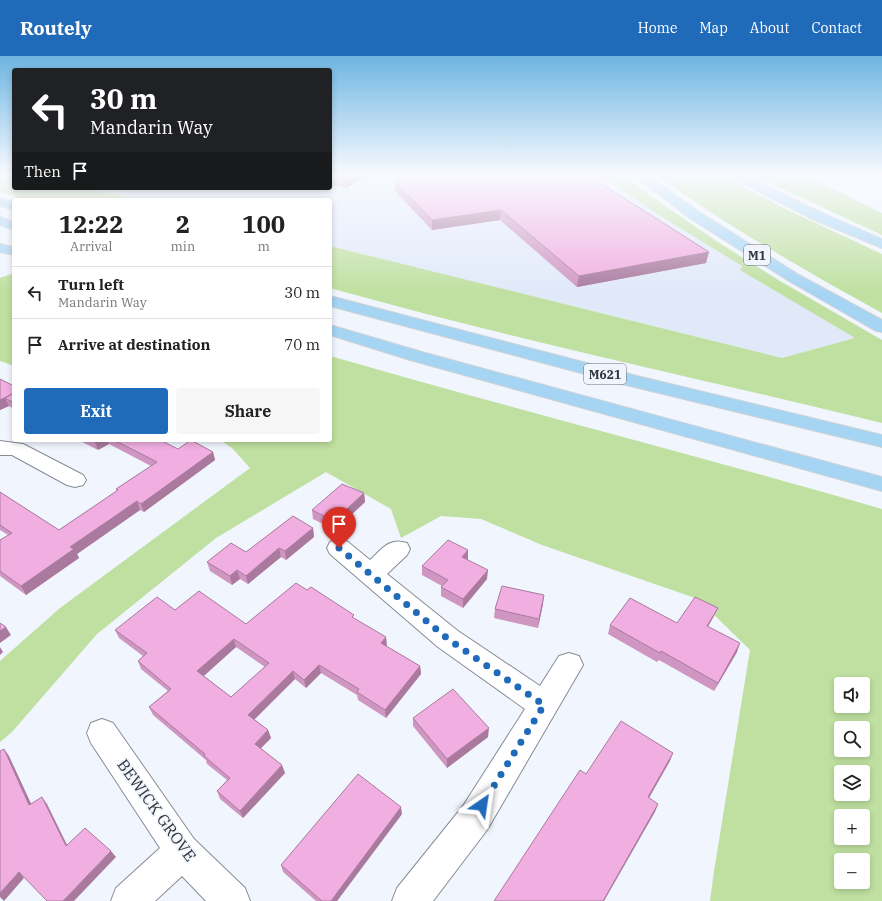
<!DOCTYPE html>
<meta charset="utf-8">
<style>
:root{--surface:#fff;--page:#f6f6f6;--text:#222;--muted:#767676;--line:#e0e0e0;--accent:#1f6ab9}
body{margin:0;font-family:"IBM Plex Serif",serif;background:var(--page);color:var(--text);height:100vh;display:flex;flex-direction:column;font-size:15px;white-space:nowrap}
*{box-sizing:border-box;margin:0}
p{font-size:13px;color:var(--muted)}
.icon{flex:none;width:22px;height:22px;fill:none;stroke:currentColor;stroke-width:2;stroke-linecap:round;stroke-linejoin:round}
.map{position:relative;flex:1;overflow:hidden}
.sheet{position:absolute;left:12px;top:142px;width:320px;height:244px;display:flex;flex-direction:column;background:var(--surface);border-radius:4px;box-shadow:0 2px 6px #0003}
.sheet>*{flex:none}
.guide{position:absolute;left:12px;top:12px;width:320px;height:122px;border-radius:4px;box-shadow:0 2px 6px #0003;background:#202124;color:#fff;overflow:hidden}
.controls{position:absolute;left:834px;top:621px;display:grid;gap:8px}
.controls a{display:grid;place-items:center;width:36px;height:36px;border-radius:4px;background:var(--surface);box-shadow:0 2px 6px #0003;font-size:20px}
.pin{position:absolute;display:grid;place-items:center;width:34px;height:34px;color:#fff;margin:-41px -17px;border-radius:50% 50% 50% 0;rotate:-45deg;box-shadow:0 0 4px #0007}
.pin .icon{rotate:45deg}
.me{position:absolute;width:44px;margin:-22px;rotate:32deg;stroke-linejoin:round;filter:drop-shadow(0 0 3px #0008)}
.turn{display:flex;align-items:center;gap:14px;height:84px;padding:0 12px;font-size:18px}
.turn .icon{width:52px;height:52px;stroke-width:2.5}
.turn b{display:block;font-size:28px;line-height:34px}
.then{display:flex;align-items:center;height:38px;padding:0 12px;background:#0003;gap:8px;font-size:15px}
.eta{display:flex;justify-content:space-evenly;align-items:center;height:68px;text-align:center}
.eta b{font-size:24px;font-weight:800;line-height:28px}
.primary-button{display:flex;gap:8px;margin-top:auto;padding:8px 12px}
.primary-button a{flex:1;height:46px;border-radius:4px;background:var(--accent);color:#fff;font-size:16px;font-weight:800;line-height:46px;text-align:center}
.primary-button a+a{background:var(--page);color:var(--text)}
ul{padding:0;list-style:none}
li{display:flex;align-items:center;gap:12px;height:52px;padding:0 12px;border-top:1px solid var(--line)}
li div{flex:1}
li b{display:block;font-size:15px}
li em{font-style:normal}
header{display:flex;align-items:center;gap:24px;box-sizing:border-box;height:56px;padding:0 20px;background:var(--accent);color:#fff}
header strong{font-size:19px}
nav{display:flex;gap:22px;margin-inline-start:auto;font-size:14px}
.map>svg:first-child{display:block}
.built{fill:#e1e9f9}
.green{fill:#bfe0a0;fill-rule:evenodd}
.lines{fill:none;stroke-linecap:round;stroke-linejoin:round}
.street-casing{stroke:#888c95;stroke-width:2}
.highway-casing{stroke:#d2d3d3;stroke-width:2}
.street{fill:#fff;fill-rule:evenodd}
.highway{fill:#a6d4f3;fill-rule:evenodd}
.wall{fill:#cf96c2;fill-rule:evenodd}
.shaded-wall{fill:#a97a9e}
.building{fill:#f1aee1;stroke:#a97a9e;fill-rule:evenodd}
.route{stroke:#1f6ab9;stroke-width:7;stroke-dasharray:0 12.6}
.labels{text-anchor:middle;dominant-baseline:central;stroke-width:3.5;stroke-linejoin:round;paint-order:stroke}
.shield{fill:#f0f5fe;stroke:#6c6f74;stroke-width:1}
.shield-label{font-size:12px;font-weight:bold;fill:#333539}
.near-street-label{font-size:16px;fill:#333539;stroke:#f0f5fe}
</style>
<header>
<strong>Routely</strong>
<nav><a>Home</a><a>Map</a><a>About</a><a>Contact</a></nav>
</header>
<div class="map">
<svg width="882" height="845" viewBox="0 0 882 845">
<rect width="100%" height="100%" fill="#f0f5fe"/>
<!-- built -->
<path class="built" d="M 330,118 L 598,118 L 659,159 L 742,210 L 741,214 L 856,282 L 782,302 L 330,190 L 330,144 L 138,144 L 91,132 L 330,132 Z"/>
<!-- green -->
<path class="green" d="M 0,118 L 14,118 L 14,132 L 91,132 L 138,144 L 27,144 L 0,136 Z
M 598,118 L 623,118 L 648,138 L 715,184 L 780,225 L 882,284 L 882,367 C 698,322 512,283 330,232 L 330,190 L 782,302 L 855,282 L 740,214 L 742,210 L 659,159 Z
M 655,118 L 717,118 L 790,155 L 882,198 L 882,257 C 804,214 727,170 655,118 Z
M 750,118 L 802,118 L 882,157 L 882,179 Z
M 14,217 L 14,310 L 0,305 L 0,222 Z
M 330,300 C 514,353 699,400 882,453 L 882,845 L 710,845 L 714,815 L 750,594 L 698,543 L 542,489 L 481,463 L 441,460 L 401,482 L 391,453 L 326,416 L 216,482 L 97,578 L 12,676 L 0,686 L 0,605 L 60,552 L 250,412 L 232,392 L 220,384 L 330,384 ZM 841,628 L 863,628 L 863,650 L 841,650 ZM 841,672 L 863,672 L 863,694 L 841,694 ZM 841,716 L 863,716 L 863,738 L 841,738 ZM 841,760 L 863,760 L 863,782 L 841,782 ZM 841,804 L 863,804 L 863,826 L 841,826 Z"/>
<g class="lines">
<!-- street casing -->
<g class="street-casing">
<path id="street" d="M 0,385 L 23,388 L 83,419 L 86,424 L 83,429 L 75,431 L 67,429 L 12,399 L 0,399 Z
M 339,483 L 348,486 L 370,504 C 382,493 389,481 407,487 L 410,493 L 407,499 L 387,518 L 458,575 L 540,630 L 559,600 L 569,597 L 579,600 L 583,609 L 487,774 L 433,845 L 392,845 L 397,832 L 463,750 L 525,653 L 438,591 L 330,498 L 327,492 L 330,486 Z
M 102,663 L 113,667 L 194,783 L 245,832 L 250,845 L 206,845 L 182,820 L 155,845 L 111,845 L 116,832 L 160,792 L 91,687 L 87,677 L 91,667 Z"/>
</g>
<!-- highway casing -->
<g class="highway-casing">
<path id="highway" d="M 632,118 L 646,118 L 698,155 L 799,219 L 882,264 L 882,276 L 876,275 L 789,225 L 688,161 Z
M 726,118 L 742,118 L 822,157 L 882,183 L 882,192 L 812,163 L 728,120 Z
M 0,142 L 14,146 L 14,154 L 0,150 Z
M 0,161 L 14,166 L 14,174 L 0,169 Z
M 0,188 L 14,191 L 14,199 L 0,196 Z
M 330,240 L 633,319 L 882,379 L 882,391 L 622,328 L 330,250 Z
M 330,269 L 422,296 L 882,421 L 882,435 L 410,304 L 330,279 Z"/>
</g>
<!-- street -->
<use href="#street" class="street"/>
<!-- highway -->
<use href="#highway" class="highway"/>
</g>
<!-- wall -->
<path class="wall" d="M 330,118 L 371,118 L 346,132 L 330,129 Z
M 395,126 L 706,207 L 577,231 L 500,164 L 432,174 L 395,135 Z
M 0,323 L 14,330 L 14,353 L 9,350 L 0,354 Z
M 78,384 L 160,384 L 178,393 L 213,396 L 215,404 L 144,456 L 140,454 L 77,498 L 79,502 L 26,539 L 0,520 L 0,484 L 8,479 L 0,474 L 0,436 L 59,474 L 117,435 L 116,433 L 151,410 L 109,388 L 98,394 Z
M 364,437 L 365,446 L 335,474 L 313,463 L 312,454 Z
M 313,472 L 314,481 L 286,504 L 281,501 L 248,528 L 240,523 L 232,529 L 210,515 L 207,506 L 246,496 Z
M 467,503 L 487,523 L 463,552 L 441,540 L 441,531 L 442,530 L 422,519 L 422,510 L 468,503 Z
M 307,534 L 354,563 L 387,589 L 386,590 L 420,610 L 421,618 L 386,662 L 358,644 L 357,639 L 321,617 L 306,632 L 295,623 L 254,663 L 268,674 L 271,682 L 261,692 L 285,717 L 243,762 L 220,743 L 217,735 L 227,724 L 207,708 L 206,704 L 153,659 L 149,651 L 168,635 L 141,613 L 138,605 L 143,600 L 119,582 L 115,574 L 175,554 L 246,568 ZM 236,591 L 265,611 L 231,641 L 204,620 Z
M 543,548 L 538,572 L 494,562 L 495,553 Z
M 714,560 L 708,571 L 737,596 L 714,635 L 659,604 L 657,606 L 608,578 L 610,569 L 677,567 Z
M 413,662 L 488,681 L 447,712 L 413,670 Z
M 402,758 L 337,845 L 316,845 L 283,816 L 281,809 Z"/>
<!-- shaded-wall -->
<path class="shaded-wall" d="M 354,118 L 371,118 L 346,132 L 345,123 Z
M 501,154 L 500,164 L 432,174 L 432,164 Z
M 709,196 L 706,207 L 577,231 L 579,220 Z
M 14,337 L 14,347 L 5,342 L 9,350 L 0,354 L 0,344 Z
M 98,384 L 107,384 L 109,388 L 98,394 L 95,386 Z
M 213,396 L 215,404 L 144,456 L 141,448 Z
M 364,437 L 365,446 L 335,474 L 334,465 Z
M 137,445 L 140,454 L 77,498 L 79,502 L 26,539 L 21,530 L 70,491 Z
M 313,472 L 314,481 L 286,504 L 285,495 Z
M 279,492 L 281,501 L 248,528 L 246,520 Z
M 468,494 L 468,503 L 462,509 L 462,501 Z
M 237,514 L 240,523 L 232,529 L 230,520 Z
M 488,514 L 487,523 L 463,552 L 463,543 Z
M 544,539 L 543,548 L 538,572 L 539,563 Z
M 718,552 L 714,560 L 703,578 L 707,570 Z
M 6,571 L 11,579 L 0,587 L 0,575 Z
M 386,581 L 387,589 L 381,595 L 381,587 Z
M 234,583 L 236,591 L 200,623 L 197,615 Z
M 740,587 L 737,596 L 714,635 L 718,627 Z
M 0,591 L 3,596 L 0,599 Z
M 319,609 L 321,617 L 306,632 L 304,624 Z
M 420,610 L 421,618 L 386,662 L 385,654 Z
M 293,615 L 295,623 L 251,667 L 248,659 Z
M 489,672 L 488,681 L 447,712 L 447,703 Z
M 268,674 L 271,682 L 257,696 L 255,688 Z
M 4,693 L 9,700 L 35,756 L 29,749 Z
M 673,697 L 670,705 L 645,749 L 648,741 Z
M 282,709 L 285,717 L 243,762 L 240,755 Z
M 42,741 L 47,748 L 71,797 L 66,790 Z
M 658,748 L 655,756 L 604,845 L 603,845 Z
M 401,751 L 402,758 L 337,845 L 331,845 Z
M 111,795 L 116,801 L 74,845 L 63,845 Z
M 19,816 L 24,822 L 4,845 L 0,841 L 0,837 Z"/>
<!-- building -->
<path class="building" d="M 330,118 L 354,118 L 345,123 L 330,120 Z
M 451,118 L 586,118 L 709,196 L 579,220 L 501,154 L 432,164 L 395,126 Z
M 0,323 L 14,330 L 14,337 L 0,344 Z
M 14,337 L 14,347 L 5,342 Z
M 91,384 L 98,384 L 95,386 Z
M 114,384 L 160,384 L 178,393 L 191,384 L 213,396 L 141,448 L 137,445 L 70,491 L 74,493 L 21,530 L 0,515 L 0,484 L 12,477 L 0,469 L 0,436 L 59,474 L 118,434 L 116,433 L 157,406 Z
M 342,428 L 364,437 L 334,465 L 312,454 Z
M 293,460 L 313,472 L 285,495 L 279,492 L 246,520 L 237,514 L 230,520 L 207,506 L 231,487 L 246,496 Z
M 448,484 L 468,494 L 462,501 L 488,514 L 463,543 L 441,531 L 448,524 L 422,510 Z
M 296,527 L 307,534 L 311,531 L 354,559 L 352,561 L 386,581 L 381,587 L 420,610 L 385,654 L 357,636 L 359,633 L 319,609 L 304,624 L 293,615 L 248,659 L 268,674 L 255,688 L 282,709 L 240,755 L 217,735 L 230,722 L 204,700 L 205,698 L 149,651 L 171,633 L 138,605 L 147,597 L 115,574 L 157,541 L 175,554 L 199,535 L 246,568 ZM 234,583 L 269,607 L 231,641 L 197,615 Z
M 502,530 L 544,539 L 539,563 L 495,553 Z
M 695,541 L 718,552 L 707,570 L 740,587 L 718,627 L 661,595 L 660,597 L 610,569 L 630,542 L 677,567 Z
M 0,567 L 6,571 L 0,575 Z
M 453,633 L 489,672 L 447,703 L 413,662 Z
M 621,665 L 673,697 L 648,741 L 658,748 L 603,845 L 494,845 L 580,714 L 586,718 Z
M 4,693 L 29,749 L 42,741 L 66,790 L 85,772 L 111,795 L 63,845 L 47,845 L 19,816 L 0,837 L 0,695 Z
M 358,718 L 401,751 L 331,845 L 322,845 L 281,809 Z"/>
<!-- sky -->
<linearGradient id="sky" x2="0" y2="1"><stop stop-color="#6db5e1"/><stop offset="0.5" stop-color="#f8faff"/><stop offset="1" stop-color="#f8faff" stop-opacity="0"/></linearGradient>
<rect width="882" height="237" fill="url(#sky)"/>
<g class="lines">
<!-- route -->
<path class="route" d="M 339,492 L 448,583 L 544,649 L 482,749"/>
</g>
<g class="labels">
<!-- shield labels -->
<g class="shield">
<rect x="744" y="189" width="26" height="20" rx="3"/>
<rect x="584" y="308" width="42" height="20" rx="3"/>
</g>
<g class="shield-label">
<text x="757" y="199">M1</text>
<text x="605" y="318">M621</text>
</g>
<!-- near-street labels -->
<g class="near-street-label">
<text transform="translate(157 754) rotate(54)">BEWICK GROVE</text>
</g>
</g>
</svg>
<div class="controls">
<a><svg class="icon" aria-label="sound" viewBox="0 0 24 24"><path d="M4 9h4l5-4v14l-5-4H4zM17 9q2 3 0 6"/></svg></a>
<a><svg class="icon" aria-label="search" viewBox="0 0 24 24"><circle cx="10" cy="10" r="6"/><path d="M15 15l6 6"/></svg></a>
<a><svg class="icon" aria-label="layers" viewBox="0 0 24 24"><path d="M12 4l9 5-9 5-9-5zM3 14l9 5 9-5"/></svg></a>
<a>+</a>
<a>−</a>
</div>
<div class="pin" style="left:339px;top:492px;background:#d93025"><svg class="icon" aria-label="arrive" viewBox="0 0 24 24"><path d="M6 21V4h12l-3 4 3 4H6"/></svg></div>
<svg class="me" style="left:482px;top:749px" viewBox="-20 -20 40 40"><path d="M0-17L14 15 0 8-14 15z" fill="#1f6ab9" stroke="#fff" stroke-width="4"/></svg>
<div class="guide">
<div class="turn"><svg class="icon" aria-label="left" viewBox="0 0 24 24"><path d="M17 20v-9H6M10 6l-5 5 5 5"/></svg><div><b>30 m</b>Mandarin Way</div></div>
<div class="then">Then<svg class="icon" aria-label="arrive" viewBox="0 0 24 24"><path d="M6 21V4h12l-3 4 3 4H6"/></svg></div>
</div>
<section class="sheet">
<div class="eta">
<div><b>12:22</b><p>Arrival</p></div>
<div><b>2</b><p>min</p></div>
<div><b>100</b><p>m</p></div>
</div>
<ul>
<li><svg class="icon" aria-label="left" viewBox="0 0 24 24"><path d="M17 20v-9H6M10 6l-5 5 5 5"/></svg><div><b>Turn left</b><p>Mandarin Way</p></div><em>30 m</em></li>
<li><svg class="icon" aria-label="arrive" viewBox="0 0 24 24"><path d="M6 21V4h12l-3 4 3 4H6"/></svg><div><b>Arrive at destination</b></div><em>70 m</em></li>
</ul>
<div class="primary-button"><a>Exit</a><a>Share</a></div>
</section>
</div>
